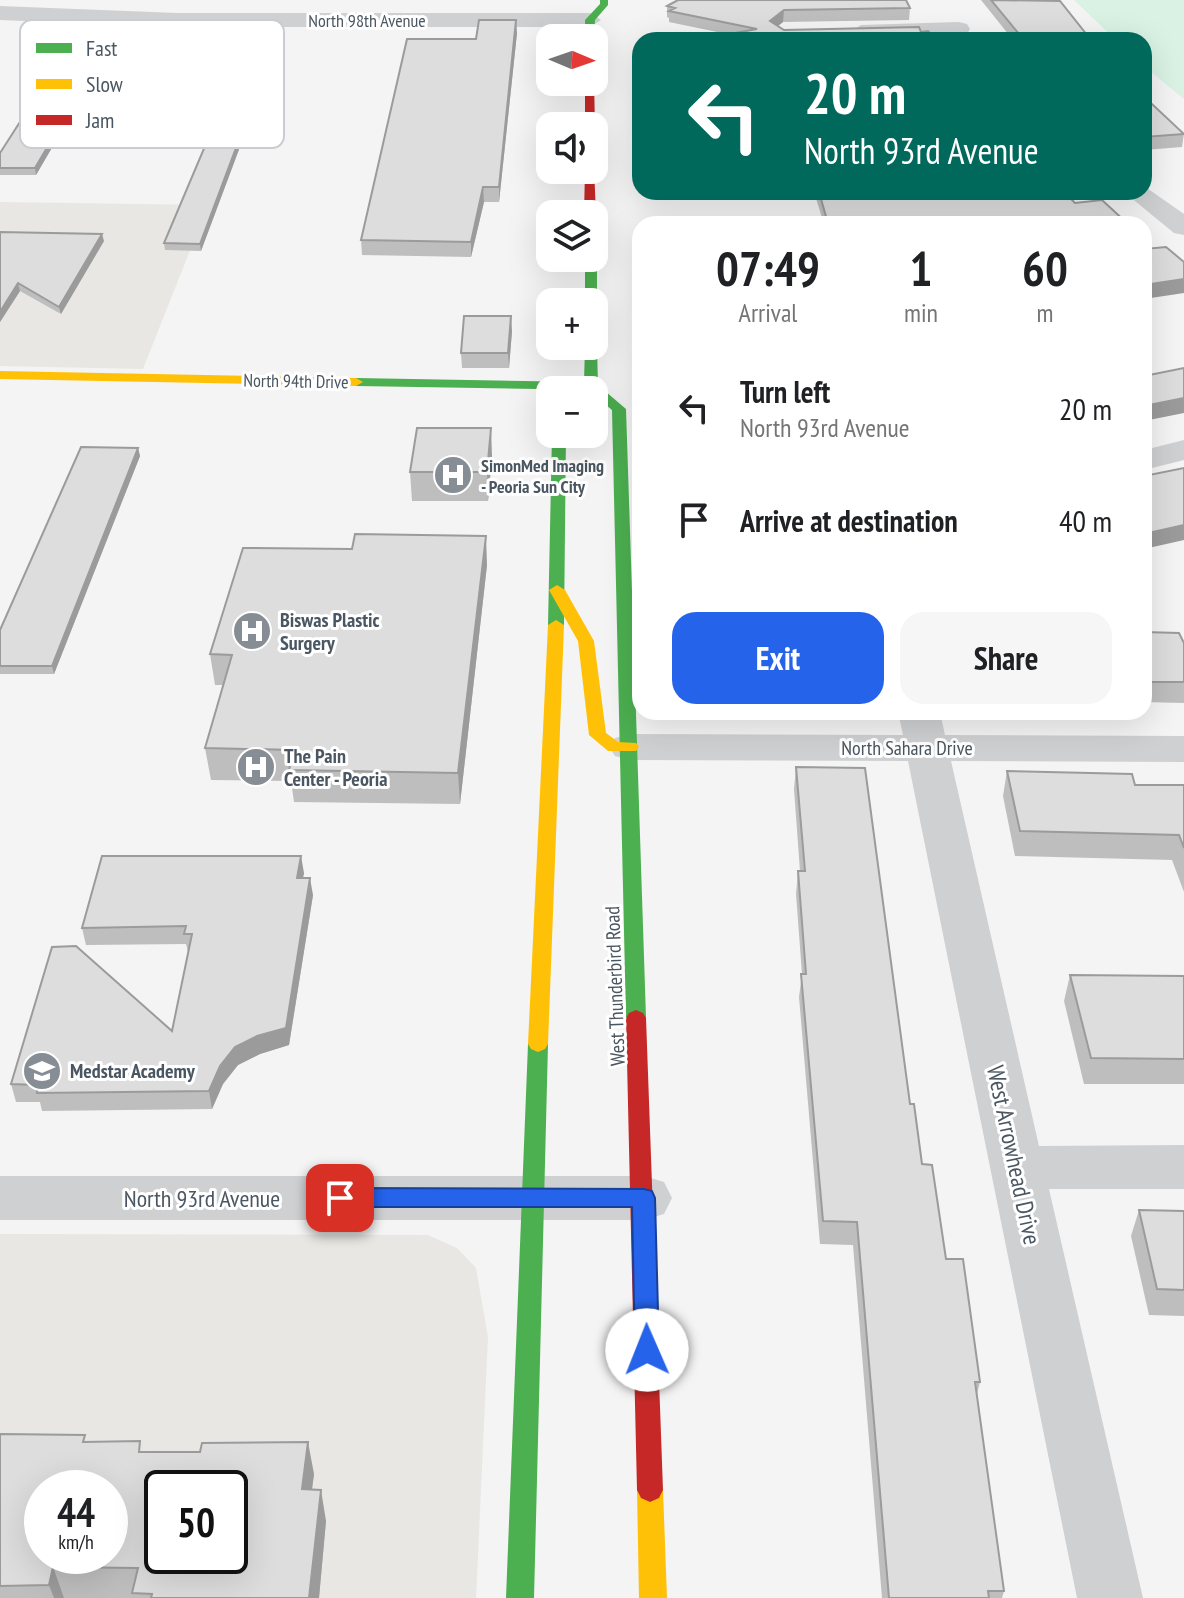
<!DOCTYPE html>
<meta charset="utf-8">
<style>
:root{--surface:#fff;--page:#f6f6f6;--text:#202124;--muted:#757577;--accent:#2563eb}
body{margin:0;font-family:"PT Sans Narrow",sans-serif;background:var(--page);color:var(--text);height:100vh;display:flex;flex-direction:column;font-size:30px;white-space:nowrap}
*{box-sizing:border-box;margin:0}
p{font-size:26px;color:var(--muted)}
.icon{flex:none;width:44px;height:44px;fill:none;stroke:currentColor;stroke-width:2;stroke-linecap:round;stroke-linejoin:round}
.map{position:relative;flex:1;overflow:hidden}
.panel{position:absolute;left:632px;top:216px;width:520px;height:504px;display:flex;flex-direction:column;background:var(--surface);border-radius:24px;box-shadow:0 8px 32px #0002}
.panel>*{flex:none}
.guide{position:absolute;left:632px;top:32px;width:520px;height:168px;border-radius:24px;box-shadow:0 8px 32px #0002;background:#00695c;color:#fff;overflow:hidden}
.needle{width:52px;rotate:92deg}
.fabs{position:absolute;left:536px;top:24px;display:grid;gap:16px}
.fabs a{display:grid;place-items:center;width:72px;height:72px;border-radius:16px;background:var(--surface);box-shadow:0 8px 32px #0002;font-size:40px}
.speed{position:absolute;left:24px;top:1470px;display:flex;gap:16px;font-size:40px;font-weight:700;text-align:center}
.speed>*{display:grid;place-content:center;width:104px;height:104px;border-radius:50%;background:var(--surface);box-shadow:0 8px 32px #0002;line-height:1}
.speed small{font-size:20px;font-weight:400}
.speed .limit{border:4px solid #111;border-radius:12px;background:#fff;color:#111}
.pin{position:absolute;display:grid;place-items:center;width:68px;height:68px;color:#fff;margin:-34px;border-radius:16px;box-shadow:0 4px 12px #0006}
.me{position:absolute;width:88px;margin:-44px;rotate:359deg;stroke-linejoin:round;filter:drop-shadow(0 0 6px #0008)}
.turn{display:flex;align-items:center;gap:28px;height:168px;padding:0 40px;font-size:36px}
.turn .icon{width:104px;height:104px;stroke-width:2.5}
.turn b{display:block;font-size:56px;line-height:68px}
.eta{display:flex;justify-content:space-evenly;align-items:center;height:136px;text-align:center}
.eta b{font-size:48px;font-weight:800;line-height:56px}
.button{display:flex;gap:16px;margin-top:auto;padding:16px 40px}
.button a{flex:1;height:92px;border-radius:24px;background:var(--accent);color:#fff;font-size:32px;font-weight:800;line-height:92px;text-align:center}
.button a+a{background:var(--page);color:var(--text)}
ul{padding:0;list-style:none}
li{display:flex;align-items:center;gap:24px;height:112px;padding:0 40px}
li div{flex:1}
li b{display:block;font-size:30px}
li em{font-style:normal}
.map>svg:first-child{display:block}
.commercial{fill:#e8e7e3;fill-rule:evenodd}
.green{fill:#d9f2e3}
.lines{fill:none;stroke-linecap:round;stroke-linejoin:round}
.street{fill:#ced0d2;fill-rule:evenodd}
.fast{fill:#4caf50;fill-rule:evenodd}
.slow{fill:#ffc107;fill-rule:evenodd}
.jam{fill:#c62828;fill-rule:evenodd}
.wall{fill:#bebebf}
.shaded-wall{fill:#9b9b9b}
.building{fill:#ddddde;stroke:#9b9b9b;stroke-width:2;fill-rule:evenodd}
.route{fill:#2563eb;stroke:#184099;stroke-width:2}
.labels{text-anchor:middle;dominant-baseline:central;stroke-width:6;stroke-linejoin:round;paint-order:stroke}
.far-street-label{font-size:18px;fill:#4a5661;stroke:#fff}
.far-poi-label{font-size:18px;font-weight:bold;fill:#4a5661;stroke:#fff;text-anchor:start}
.poi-label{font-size:20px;font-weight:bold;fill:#4a5661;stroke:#fff;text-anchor:start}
.street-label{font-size:20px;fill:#4a5661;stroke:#fff}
.near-street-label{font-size:24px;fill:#4a5661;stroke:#fff}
.key{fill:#fff;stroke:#c9ccd0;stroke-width:2}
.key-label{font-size:22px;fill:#4a5661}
</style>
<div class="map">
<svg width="1184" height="1598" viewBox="0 0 1184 1598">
<rect width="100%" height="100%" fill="#f4f4f4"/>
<!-- commercial -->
<path class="commercial" d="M 0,202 L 208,205 L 143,369 L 0,366 Z
M 0,1234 L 428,1235 L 457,1248 L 476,1268 L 488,1337 L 476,1598 L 0,1598 ZM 42,1488 L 110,1488 L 110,1556 L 42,1556 ZM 162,1488 L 230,1488 L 230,1556 L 162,1556 Z"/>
<!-- green -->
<path class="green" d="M 1074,0 L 1184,0 L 1184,99 L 1144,66 L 1144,40 L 1116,40 Z"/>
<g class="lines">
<!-- street -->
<path class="street" d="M 0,6 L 177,13 L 590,13 L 601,20 L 590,27 L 177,27 L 0,20 Z
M 959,22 L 967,24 L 970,29 L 967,34 L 861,39 L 850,32 L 861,25 Z
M 1144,186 L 1184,214 L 1184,235 L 1174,233 L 1124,192 L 1144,192 Z
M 1184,440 L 1184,460 L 1144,470 L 1144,450 Z
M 898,712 L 940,712 L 945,735 L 1184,736 L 1184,762 L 951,761 L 1039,1146 L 1184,1145 L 1184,1189 L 1049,1189 L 1143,1598 L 1077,1598 L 908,761 L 630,760 L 615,756 L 609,747 L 615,738 L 630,734 L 903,735 Z
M 0,1176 L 644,1176 L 664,1182 L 672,1198 L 664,1214 L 644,1220 L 0,1220 Z"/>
<!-- fast -->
<path class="fast" d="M 600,0 L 608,0 L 608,5 L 595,20 L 594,39 L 585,38 L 585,20 L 600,4 Z
M 594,255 L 597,258 L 597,302 L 594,305 L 594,302 L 585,302 L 585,258 L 594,258 Z
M 594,343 L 597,346 L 598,385 L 626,409 L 646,1018 L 643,1023 L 629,1023 L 626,1018 L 612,410 L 594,395 L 594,390 L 356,386 L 349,382 L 356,378 L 584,382 L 585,346 L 594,346 Z
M 552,434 L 566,434 L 564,625 L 556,630 L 548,625 Z
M 538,1036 L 545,1039 L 548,1044 L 534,1598 L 506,1598 L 528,1044 L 531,1039 Z"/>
<!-- slow -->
<path class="slow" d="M 0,371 L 356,378 L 363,382 L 356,386 L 0,379 Z
M 557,585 L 565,590 L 594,641 L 606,733 L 618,742 L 636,743 L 639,747 L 636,751 L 608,751 L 589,735 L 578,641 L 549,590 Z
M 556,620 L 564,625 L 548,1044 L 545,1049 L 538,1052 L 531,1049 L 528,1044 L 548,625 Z
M 650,1478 L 659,1482 L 663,1490 L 667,1598 L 639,1598 L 637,1490 L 641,1482 Z"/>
<!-- jam -->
<path class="jam" d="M 594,81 L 595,126 L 594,128 L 585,126 L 585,82 Z
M 594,168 L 596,214 L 594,216 L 594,214 L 584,214 L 585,170 Z
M 636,1010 L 643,1013 L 646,1018 L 663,1490 L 659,1498 L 650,1502 L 641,1498 L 637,1490 L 626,1018 L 629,1013 Z"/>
</g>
<!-- wall -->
<path class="wall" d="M 981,0 L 1041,0 L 1091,40 L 1013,40 Z
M 667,6 L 910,8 L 909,20 L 783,22 L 778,26 L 727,34 L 669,22 L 669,18 L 667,17 Z
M 517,33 L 499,202 L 484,202 L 471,257 L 362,255 L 361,240 L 476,39 Z
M 108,44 L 109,50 L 36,175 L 0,175 L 0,153 Z
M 1144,101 L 1184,133 L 1182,147 L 1144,150 Z
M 256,104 L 201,251 L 165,250 L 164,243 Z
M 814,192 L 1064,192 L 1075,203 L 1128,224 L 824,224 Z
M 0,232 L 104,241 L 61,314 L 20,291 L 0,322 Z
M 512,331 L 509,368 L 462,368 L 461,353 Z
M 138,448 L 140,456 L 54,674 L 0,674 L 0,630 Z
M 492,456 L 488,501 L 412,501 L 410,472 Z
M 487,565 L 460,804 L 294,802 L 291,781 L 211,780 L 205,748 L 223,685 L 215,685 L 210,654 Z
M 1144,632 L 1184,643 L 1184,703 L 1144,702 Z
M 796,767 L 910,1104 L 922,1164 L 946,1259 L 980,1382 L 977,1394 L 1004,1591 L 1002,1598 L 882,1598 L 853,1245 L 820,1244 L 799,997 L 802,974 L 796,894 L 798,871 L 800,871 L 794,789 Z
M 1007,771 L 1135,785 L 1184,785 L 1184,892 L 1172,860 L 1015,856 L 1003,796 Z
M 304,873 L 303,878 L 313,895 L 289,1045 L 260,1054 L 238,1065 L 223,1084 L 212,1109 L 42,1111 L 40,1102 L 16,1102 L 11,1084 L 172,1031 L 188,952 L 186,944 L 86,945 L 82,928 Z
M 1070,975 L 1184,976 L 1184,1084 L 1084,1084 L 1064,1001 Z
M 1139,1210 L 1184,1211 L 1184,1316 L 1149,1315 L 1131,1236 Z
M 0,1434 L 87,1442 L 144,1452 L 314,1474 L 312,1489 L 326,1521 L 319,1598 L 0,1598 Z"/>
<!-- shaded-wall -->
<path class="shaded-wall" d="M 784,10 L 783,22 L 769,33 L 770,21 Z
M 516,20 L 517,33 L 499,202 L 499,187 Z
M 108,44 L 109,50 L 36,175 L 35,168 Z
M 255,97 L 256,104 L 201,251 L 200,244 Z
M 483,187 L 484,202 L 471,257 L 471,242 Z
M 102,234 L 104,241 L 61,314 L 59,307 Z
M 1184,279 L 1184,293 L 1144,299 L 1144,285 Z
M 18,283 L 20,291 L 0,322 L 0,312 Z
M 511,316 L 512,331 L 509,368 L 508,353 Z
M 1184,398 L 1184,413 L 1144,421 L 1144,406 Z
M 491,428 L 492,456 L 488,501 L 487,472 Z
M 138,448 L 140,456 L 54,674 L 52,666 Z
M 1184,525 L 1184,540 L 1144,549 L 1144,534 Z
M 486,536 L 487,565 L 460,804 L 458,773 Z
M 301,856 L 304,873 L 299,895 L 297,878 Z
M 310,878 L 313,895 L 289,1045 L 260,1054 L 238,1065 L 223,1084 L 212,1109 L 209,1091 Z
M 308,1442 L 314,1474 L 308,1520 L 302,1489 Z
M 321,1490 L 326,1521 L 319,1598 L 309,1598 Z
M 53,1567 L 64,1598 L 54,1598 L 49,1585 Z"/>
<!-- building -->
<path class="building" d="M 678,0 L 906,0 L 910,8 L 784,10 L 770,21 L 784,30 L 919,27 L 921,32 L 928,31 L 937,40 L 697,40 L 757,29 L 669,11 L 675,8 L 667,6 Z
M 991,0 L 1060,1 L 1091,40 L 1024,40 Z
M 479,20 L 516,20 L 499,187 L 483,187 L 471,242 L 361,240 L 407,39 L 476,39 Z
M 70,44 L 108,44 L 35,168 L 0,168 L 0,153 Z
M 230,87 L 255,97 L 200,244 L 164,243 Z
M 1144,101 L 1147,105 L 1152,104 L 1184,134 L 1144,137 Z
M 819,192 L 1064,192 L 1075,203 L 1102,200 L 1128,224 L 836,224 L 827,220 Z
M 0,232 L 102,234 L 59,307 L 18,283 L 0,312 Z
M 1144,234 L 1145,249 L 1166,247 L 1184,262 L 1184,279 L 1144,285 Z
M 464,316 L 511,316 L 508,353 L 461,353 Z
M 1184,368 L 1184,398 L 1144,406 L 1144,376 Z
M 417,428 L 491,428 L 487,472 L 410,472 Z
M 81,447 L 138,448 L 52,666 L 0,666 L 0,630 Z
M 1184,468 L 1184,525 L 1144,534 L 1144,484 L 1146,484 L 1144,482 L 1144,476 Z
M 355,534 L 486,536 L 458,773 L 289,770 L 294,750 L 205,748 L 232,655 L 210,654 L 243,548 L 352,549 Z
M 1144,632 L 1179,633 L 1184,643 L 1184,682 L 1144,682 Z
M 796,767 L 865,768 L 910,1104 L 914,1104 L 922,1164 L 932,1165 L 946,1259 L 963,1259 L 980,1382 L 975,1382 L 1004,1591 L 988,1591 L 989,1598 L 889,1598 L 857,1222 L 823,1221 L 801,974 L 806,974 L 798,871 L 805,871 Z
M 1007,771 L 1132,774 L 1135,785 L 1184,785 L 1184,848 L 1179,835 L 1020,831 Z
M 102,856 L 301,856 L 297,878 L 310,878 L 286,1028 L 257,1036 L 235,1047 L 220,1066 L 209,1091 L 37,1093 L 37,1085 L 11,1084 L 52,947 L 76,946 L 172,1031 L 192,934 L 184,934 L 186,926 L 82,928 Z
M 1070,975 L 1184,976 L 1184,1059 L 1091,1058 Z
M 1139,1210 L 1184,1211 L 1184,1290 L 1157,1289 Z
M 0,1434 L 85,1435 L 83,1442 L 140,1441 L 139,1452 L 200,1452 L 202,1443 L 308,1442 L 302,1489 L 321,1490 L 309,1598 L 151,1598 L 152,1594 L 132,1593 L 138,1568 L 53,1567 L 49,1585 L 0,1586 ZM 42,1488 L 110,1488 L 110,1556 L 42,1556 ZM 162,1488 L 230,1488 L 230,1556 L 162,1556 Z"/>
<!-- route -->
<path class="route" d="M 340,1188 L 644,1189 L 652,1191 L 655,1198 L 659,1350 L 656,1358 L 647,1361 L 638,1358 L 635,1350 L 632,1207 L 340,1207 L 332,1204 L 328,1198 L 332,1191 Z"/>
<!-- icons -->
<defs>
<g id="hospital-disc" transform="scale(2)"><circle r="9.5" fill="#868d94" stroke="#fff"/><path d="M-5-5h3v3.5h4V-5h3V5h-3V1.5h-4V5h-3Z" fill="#fff"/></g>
<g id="university-disc" transform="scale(2)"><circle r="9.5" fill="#868d94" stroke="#fff"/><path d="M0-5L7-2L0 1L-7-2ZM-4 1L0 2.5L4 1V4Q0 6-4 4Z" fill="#fff"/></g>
</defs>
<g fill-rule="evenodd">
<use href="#hospital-disc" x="453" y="475"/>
<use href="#hospital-disc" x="252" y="631"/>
<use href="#hospital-disc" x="256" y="767"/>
<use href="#university-disc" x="42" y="1071"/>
</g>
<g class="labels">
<!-- far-street labels -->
<g class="far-street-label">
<text x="367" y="20">North 98th Avenue</text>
<text transform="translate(296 381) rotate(1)">North 94th Drive</text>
</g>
<!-- far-poi labels -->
<g class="far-poi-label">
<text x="481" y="465">SimonMed Imaging<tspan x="481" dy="21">- Peoria Sun City</tspan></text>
</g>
<!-- poi labels -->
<g class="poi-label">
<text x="280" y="620">Biswas Plastic<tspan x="280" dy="23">Surgery</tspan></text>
<text x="284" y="756">The Pain<tspan x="284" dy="23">Center - Peoria</tspan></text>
<text x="70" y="1071">Medstar Academy</text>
</g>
<!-- street labels -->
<g class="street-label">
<text x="907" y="748">North Sahara Drive</text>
<text transform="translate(615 986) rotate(-92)">West Thunderbird Road</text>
</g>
<!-- near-street labels -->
<g class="near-street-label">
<text transform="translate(1014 1155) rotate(78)">West Arrowhead Drive</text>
<text x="202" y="1198">North 93rd Avenue</text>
</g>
</g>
<!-- legend -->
<rect x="20" y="20" width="264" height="128" rx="12" class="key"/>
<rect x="36" y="43" width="36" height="10" fill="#4caf50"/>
<rect x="36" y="79" width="36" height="10" fill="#ffc107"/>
<rect x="36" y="115" width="36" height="10" fill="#c62828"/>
<g class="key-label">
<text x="86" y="56">Fast</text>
<text x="86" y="92">Slow</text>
<text x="86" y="128">Jam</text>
</g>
</svg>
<div class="fabs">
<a><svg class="needle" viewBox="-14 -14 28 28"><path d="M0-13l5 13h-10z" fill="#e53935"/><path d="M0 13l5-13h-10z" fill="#757577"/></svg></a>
<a><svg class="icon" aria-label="sound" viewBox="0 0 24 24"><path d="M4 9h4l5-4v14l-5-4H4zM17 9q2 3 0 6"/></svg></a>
<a><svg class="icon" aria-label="layers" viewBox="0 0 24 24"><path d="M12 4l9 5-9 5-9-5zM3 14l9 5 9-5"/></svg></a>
<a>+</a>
<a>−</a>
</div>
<div class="speed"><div>44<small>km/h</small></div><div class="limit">50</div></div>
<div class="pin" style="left:340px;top:1198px;background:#d93025"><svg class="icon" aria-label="arrive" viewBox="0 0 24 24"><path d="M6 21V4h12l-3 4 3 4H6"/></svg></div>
<svg class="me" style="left:647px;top:1350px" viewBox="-20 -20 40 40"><circle r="19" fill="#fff"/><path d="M0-13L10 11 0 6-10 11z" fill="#2563eb"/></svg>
<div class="guide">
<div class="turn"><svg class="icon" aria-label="left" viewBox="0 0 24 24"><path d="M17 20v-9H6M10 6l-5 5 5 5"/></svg><div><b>20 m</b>North 93rd Avenue</div></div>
</div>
<section class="panel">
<div class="eta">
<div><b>07:49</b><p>Arrival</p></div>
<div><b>1</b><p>min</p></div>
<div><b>60</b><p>m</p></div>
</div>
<ul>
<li><svg class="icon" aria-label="left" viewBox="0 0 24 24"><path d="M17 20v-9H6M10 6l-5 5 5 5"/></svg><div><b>Turn left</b><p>North 93rd Avenue</p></div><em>20 m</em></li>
<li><svg class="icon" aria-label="arrive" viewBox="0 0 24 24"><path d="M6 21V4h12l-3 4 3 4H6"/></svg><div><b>Arrive at destination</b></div><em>40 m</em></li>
</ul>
<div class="button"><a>Exit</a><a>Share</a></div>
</section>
</div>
